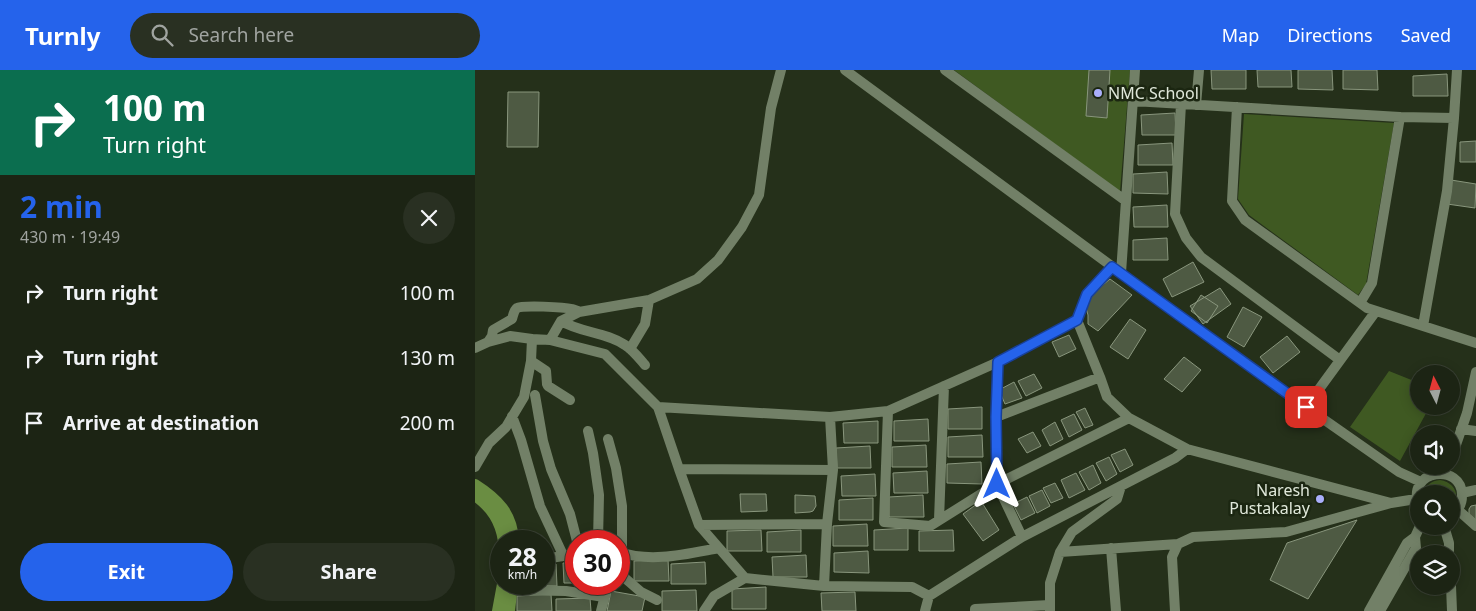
<!DOCTYPE html>
<meta charset="utf-8">
<style>
:root{--surface:#1c2414;--page:#293022;--text:#f1f3f6;--muted:#a0a4a0;--line:#3a4134;--accent:#2563eb}
body{margin:0;font-family:"Noto Sans",sans-serif;background:var(--page);color:var(--text);height:100vh;display:flex;flex-direction:column;font-size:19px;white-space:nowrap}
*{box-sizing:border-box;margin:0}
p{font-size:16px;color:var(--muted)}
.icon{flex:none;width:28px;height:28px;fill:none;stroke:currentColor;stroke-width:2;stroke-linecap:round;stroke-linejoin:round}
.map{position:relative;flex:1;overflow:hidden}
.sheet{display:flex;flex-direction:column;background:var(--surface);width:475px}
.sheet>*{flex:none}
.banner{background:#0b6e4f;color:#fff;overflow:hidden}
.needle{width:32px;rotate:354deg}
.tools{position:absolute;left:935px;top:295px;display:grid;gap:10px}
.tools a{display:grid;place-items:center;width:50px;height:50px;border-radius:50%;background:var(--surface);box-shadow:0 2px 12px #0003,0 0 0 1px var(--line);font-size:25px}
.speed{position:absolute;left:15px;top:460px;display:flex;gap:10px;font-size:25px;font-weight:700;text-align:center}
.speed>*{display:grid;place-content:center;width:65px;height:65px;border-radius:50%;background:var(--surface);box-shadow:0 2px 12px #0003,0 0 0 1px var(--line);line-height:1}
.speed small{font-size:12px;font-weight:400}
.speed .limit{border:8px solid #d22;background:#fff;color:#111}
.pin{position:absolute;display:grid;place-items:center;width:42px;height:42px;color:#fff;margin:-21px;border-radius:10px;box-shadow:0 2px 8px #0006}
.me{position:absolute;width:55px;margin:-28px;rotate:0deg;stroke-linejoin:round;filter:drop-shadow(0 0 4px #0008)}
.turn{display:flex;align-items:center;gap:18px;height:105px;padding:0 20px;font-size:22px}
.turn .icon{width:65px;height:65px;stroke-width:2.5}
.turn b{display:block;font-size:35px;line-height:42px}
.round{display:grid;place-items:center;flex:none;width:52px;height:52px;border-radius:26px;background:var(--page)}
.head{display:flex;align-items:center;justify-content:space-between;height:85px;padding:0 20px}
h1{font-size:30px;font-weight:700;line-height:38px;color:var(--accent)}
.cta{display:flex;gap:10px;margin-top:auto;padding:10px 20px}
.cta a{flex:1;height:58px;border-radius:30px;background:var(--accent);color:#fff;font-size:20px;font-weight:700;line-height:58px;text-align:center}
.cta a+a{background:var(--page);color:var(--text)}
ul{padding:0;list-style:none}
li{display:flex;align-items:center;gap:15px;height:65px;padding:0 20px}
li div{flex:1}
li b{display:block;font-size:19px}
li em{font-style:normal}
header{display:flex;align-items:center;gap:30px;box-sizing:border-box;height:70px;padding:0 25px;background:var(--accent);color:#fff}
header strong{font-size:24px}
nav{display:flex;gap:28px;margin-inline-start:auto;font-size:18px}
.search{width:350px;height:45px;background:var(--page);display:flex;align-items:center;gap:12px;box-sizing:border-box;padding:0 18px;border-radius:28px;color:var(--muted);font-size:19px}
main{display:flex;flex:1;min-height:0}
.map>svg:first-child{display:block}
.green{fill:#3f5922}
.building{fill:#4e5a43;stroke:#89967d}
.lines{fill:none;stroke-linecap:round;stroke-linejoin:round}
.minor{stroke:#728067;stroke-width:10}
.major{stroke:#6a8d42;stroke-width:12}
.route-casing{stroke:#184099;stroke-width:12}
.route{stroke:#2563eb;stroke-width:9}
.poi-dot{fill:#aaaffb;stroke:#1b2611;stroke-width:2}
.labels{text-anchor:middle;dominant-baseline:central;stroke-width:5;stroke-linejoin:round;paint-order:stroke}
.poi-label{font-size:16px;fill:#e0e8da;stroke:#1b2611;text-anchor:start}
</style>
<header>
<strong>Turnly</strong>
<div class="search"><svg class="icon" aria-label="search" viewBox="0 0 24 24"><circle cx="10" cy="10" r="6"/><path d="M15 15l6 6"/></svg>Search here</div>
<nav><a>Map</a><a>Directions</a><a>Saved</a></nav>
</header>
<main>
<section class="sheet">
<div class="banner">
<div class="turn"><svg class="icon" aria-label="right" viewBox="0 0 24 24"><path d="M7 20v-9h11M14 6l5 5-5 5"/></svg><div><b>100 m</b>Turn right</div></div>
</div>
<div class="head"><div><h1>2 min</h1><p>430 m · 19:49</p></div><a class="round"><svg class="icon" aria-label="close" viewBox="0 0 24 24"><path d="M6 6l12 12M18 6L6 18"/></svg></a></div>
<ul>
<li><svg class="icon" aria-label="right" viewBox="0 0 24 24"><path d="M7 20v-9h11M14 6l5 5-5 5"/></svg><div><b>Turn right</b></div><em>100 m</em></li>
<li><svg class="icon" aria-label="right" viewBox="0 0 24 24"><path d="M7 20v-9h11M14 6l5 5-5 5"/></svg><div><b>Turn right</b></div><em>130 m</em></li>
<li><svg class="icon" aria-label="arrive" viewBox="0 0 24 24"><path d="M6 21V4h12l-3 4 3 4H6"/></svg><div><b>Arrive at destination</b></div><em>200 m</em></li>
</ul>
<div class="cta"><a>Exit</a><a>Share</a></div>
</section>
<div class="map">
<svg width="1001" height="541" viewBox="0 0 1001 541">
<rect width="100%" height="100%" fill="#25301a"/>
<!-- green -->
<path class="green" d="M 479,0 L 655,0 L 645,122 Z
M 769,44 L 919,53 L 891,214 L 883,225 L 774,145 L 763,129 Z
M 914,301 L 944,313 L 944,336 L 955,336 L 925,391 L 875,357 Z
M 965,410 C 980,412 987,427 976,439 L 976,424 L 948,424 C 951,415 956,411 965,410 Z"/>
<!-- building -->
<path class="building" d="M 614,0 L 635,0 L 632,48 L 611,46 Z
M 736,0 L 771,0 L 771,19 L 737,19 Z
M 782,0 L 816,0 L 817,17 L 783,17 Z
M 823,0 L 857,0 L 858,20 L 823,19 Z
M 868,0 L 902,0 L 903,20 L 868,19 Z
M 972,4 L 973,26 L 938,26 L 938,6 Z
M 33,22 L 64,22 L 63,77 L 32,77 Z
M 700,43 L 701,65 L 667,65 L 666,45 Z
M 1001,71 L 1001,92 L 985,92 L 985,72 Z
M 697,73 L 698,95 L 663,95 L 663,75 Z
M 692,102 L 693,124 L 658,123 L 658,104 Z
M 976,110 L 1001,114 L 1000,138 L 972,134 Z
M 692,135 L 693,157 L 659,157 L 658,137 Z
M 692,168 L 693,190 L 658,190 L 658,170 Z
M 718,192 L 729,212 L 697,227 L 688,209 Z
M 635,209 L 657,225 L 623,261 L 613,254 L 613,245 L 611,238 L 618,223 Z
M 745,218 L 756,234 L 728,254 L 715,236 Z
M 726,225 L 743,236 L 732,253 L 716,241 Z
M 768,237 L 787,247 L 769,277 L 752,267 Z
M 655,249 L 671,260 L 653,289 L 635,277 Z
M 594,265 L 601,279 L 584,287 L 577,272 Z
M 812,266 L 825,282 L 798,303 L 785,287 Z
M 709,287 L 726,300 L 707,322 L 689,309 Z
M 559,304 L 567,318 L 551,326 L 543,311 Z
M 539,312 L 547,328 L 530,334 L 524,320 Z
M 507,337 L 507,359 L 473,359 L 473,339 Z
M 610,338 L 618,355 L 610,358 L 601,342 Z
M 599,344 L 607,360 L 594,367 L 586,350 Z
M 453,349 L 454,371 L 419,371 L 419,351 Z
M 403,351 L 403,373 L 369,373 L 368,353 Z
M 580,352 L 588,369 L 575,376 L 567,360 Z
M 558,362 L 566,376 L 552,383 L 543,369 Z
M 507,365 L 508,387 L 473,387 L 473,367 Z
M 451,375 L 452,397 L 417,397 L 417,377 Z
M 395,376 L 396,398 L 362,398 L 361,378 Z
M 650,379 L 658,395 L 645,402 L 636,385 Z
M 634,387 L 642,404 L 631,411 L 621,393 Z
M 506,392 L 507,414 L 472,413 L 472,394 Z
M 618,395 L 626,413 L 614,420 L 604,402 Z
M 452,401 L 453,423 L 419,423 L 418,403 Z
M 601,403 L 610,420 L 594,428 L 586,410 Z
M 400,404 L 401,426 L 367,426 L 366,406 Z
M 580,413 L 588,428 L 576,433 L 568,418 Z
M 567,420 L 575,436 L 562,443 L 554,426 Z
M 265,424 L 291,424 L 292,441 L 266,442 Z
M 320,425 L 340,426 L 341,436 L 338,441 L 335,442 L 320,443 Z
M 448,425 L 449,447 L 414,447 L 414,427 Z
M 552,427 L 560,443 L 546,450 L 538,434 Z
M 398,428 L 398,450 L 364,450 L 364,430 Z
M 506,431 L 524,460 L 508,471 L 488,444 Z
M 1001,435 L 1001,450 L 994,444 L 994,439 L 996,436 Z
M 882,450 L 833,529 L 795,510 L 812,473 Z
M 392,454 L 393,476 L 358,476 L 358,456 Z
M 433,458 L 433,480 L 399,480 L 399,460 Z
M 286,460 L 287,481 L 252,481 L 252,461 Z
M 326,460 L 326,482 L 292,482 L 292,462 Z
M 478,460 L 479,481 L 444,481 L 444,461 Z
M 393,481 L 394,503 L 359,502 L 359,483 Z
M 331,485 L 332,507 L 298,507 L 297,487 Z
M 193,489 L 194,511 L 159,511 L 159,491 Z
M 230,492 L 231,514 L 196,514 L 196,494 Z
M 88,493 L 101,493 L 101,513 L 89,513 Z
M 69,494 L 81,494 L 82,516 L 47,515 L 47,514 L 69,514 Z
M 291,517 L 291,539 L 257,539 L 257,519 Z
M 221,520 L 222,541 L 187,541 L 187,521 Z
M 136,521 L 170,527 L 167,541 L 132,541 Z
M 380,522 L 381,541 L 347,541 L 346,523 Z
M 76,524 L 77,541 L 42,541 L 42,526 Z
M 115,528 L 116,541 L 81,541 L 81,529 Z"/>
<g class="lines">
<!-- minor -->
<path class="minor" d="M 370,0 L 646,203 L 831,337 L 924,402 L 946,412
M 470,0 L 651,131
M 658,31 L 925,47 L 979,48
M 706,34 L 700,144 L 711,168 L 726,187 L 865,290
M 721,35 L 724,0
M 762,37 L 757,131 L 770,150 L 892,238 L 1001,273
M 637,197 L 612,224 L 602,250 L 523,292 L 413,341 L 409,452 L 455,456 L 522,414 L 521,347 L 625,307 L 632,327 L 654,348 L 712,379
M 646,203 L 660,0
M 885,233 L 897,213 L 925,47
M 602,250 L 625,307
M 86,251 C 106,263 131,262 150,275 C 158,280 164,288 170,295
M 948,256 L 972,121 L 979,48 L 982,0
M 13,272 L 17,266 L 18,260 L 37,249 C 38,246 39,240 42,238 C 47,235 89,237 97,239 C 100,240 101,240 104,242
M 0,278 L 13,272 L 35,266 L 57,269
M 155,279 L 170,254 L 174,230
M 56,291 L 71,301 L 72,314 L 73,316 L 95,330
M 60,325 L 68,371 L 76,399 L 95,444 L 102,471
M 183,337 L 130,284 L 75,270 L 86,251 L 104,242 L 174,230 L 222,209 L 243,190 L 267,157 L 284,125 L 296,38 L 306,0
M 831,337 L 901,241
M 37,346 L 46,370 L 65,436 L 88,485
M 521,347 L 523,292
M 986,359 L 1001,361
M 113,361 L 118,383 L 124,425 L 123,471
M 133,369 L 141,398 L 147,436 L 147,483 L 144,490
M 976,389 L 992,343 L 1001,302
M 0,397 L 14,373 L 31,357 L 49,327 L 56,291 L 57,269 L 75,270
M 204,399 L 183,337 L 355,347
M 987,423 L 1001,420
M 944,436 C 930,399 988,392 987,426 C 987,435 983,441 976,446
M 983,440 L 1001,456
M 464,450 L 469,316
M 224,455 L 352,454
M 969,456 L 974,473 L 974,484
M 547,467 L 522,414 L 654,348
M 636,478 L 641,541
M 144,482 C 176,493 211,484 244,478
M 585,482 L 703,474
M 69,489 L 101,484
M 144,503 L 166,522 L 182,530
M 270,508 L 224,455 L 204,399 L 358,400
M 349,516 L 352,454 L 358,400 L 355,347 L 413,341
M 976,516 L 977,541
M 37,520 L 91,521 L 129,527
M 126,541 L 133,514
M 229,541 L 239,526 L 270,508 L 349,516 L 437,517 L 454,526 L 547,467 L 700,388 L 712,379 L 916,433
M 450,541 L 454,526
M 500,541 L 500,539 L 575,535
M 575,541 L 575,513 L 585,482 L 597,462 L 642,429 L 646,416
M 700,541 L 697,487 L 703,474 L 718,467 L 811,462 L 916,433 L 941,429
M 894,541 L 932,473 L 940,467
M 905,541 L 941,478 L 940,467 L 945,456"/>
<!-- major -->
<path class="major" d="M 0,415 C 22,429 37,444 38,471
M 0,425 C 17,437 26,451 29,471
M 23,541 L 28,514
M 34,541 L 37,514"/>
</g>
<g class="lines">
<!-- route casing -->
<g class="route-casing">
<path id="route" d="M 522,414 L 521,347 L 523,292 L 602,250 L 612,224 L 637,197 L 831,337"/>
</g>
<!-- route -->
<use href="#route" class="route"/>
</g>
<!-- markers -->
<g class="poi-dot">
<circle cx="623" cy="23" r="5"/>
<circle cx="845" cy="429" r="5"/>
</g>
<g class="labels">
<!-- poi labels -->
<g class="poi-label">
<text x="633" y="23">NMC School</text>
<text x="835" y="420" text-anchor="end">Naresh<tspan x="835" dy="18">Pustakalay</tspan></text>
</g>
</g>
</svg>
<div class="tools">
<a><svg class="needle" viewBox="-14 -14 28 28"><path d="M0-13l5 13h-10z" fill="#e53935"/><path d="M0 13l5-13h-10z" fill="#a0a4a0"/></svg></a>
<a><svg class="icon" aria-label="sound" viewBox="0 0 24 24"><path d="M4 9h4l5-4v14l-5-4H4zM17 9q2 3 0 6"/></svg></a>
<a><svg class="icon" aria-label="search" viewBox="0 0 24 24"><circle cx="10" cy="10" r="6"/><path d="M15 15l6 6"/></svg></a>
<a><svg class="icon" aria-label="layers" viewBox="0 0 24 24"><path d="M12 4l9 5-9 5-9-5zM3 14l9 5 9-5"/></svg></a>
</div>
<div class="speed"><div>28<small>km/h</small></div><div class="limit">30</div></div>
<div class="pin" style="left:831px;top:337px;background:#d93025"><svg class="icon" aria-label="arrive" viewBox="0 0 24 24"><path d="M6 21V4h12l-3 4 3 4H6"/></svg></div>
<svg class="me" style="left:522px;top:414px" viewBox="-20 -20 40 40"><path d="M0-17L14 15 0 8-14 15z" fill="#2563eb" stroke="#fff" stroke-width="4"/></svg>
</div>
</main>
